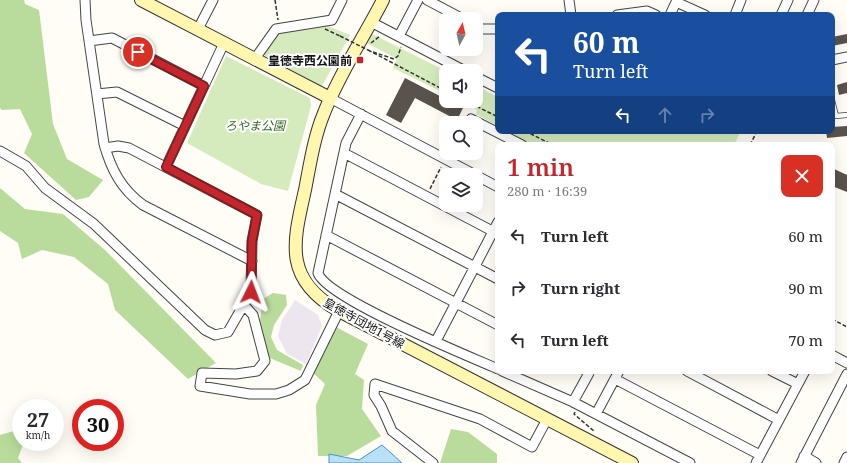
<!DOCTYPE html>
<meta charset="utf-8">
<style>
:root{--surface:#fff;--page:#f2f2f3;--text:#2b2b33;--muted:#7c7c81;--accent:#c4262e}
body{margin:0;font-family:"Noto Serif","Noto Sans JP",serif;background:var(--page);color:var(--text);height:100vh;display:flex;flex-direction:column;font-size:15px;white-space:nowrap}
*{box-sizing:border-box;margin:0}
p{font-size:13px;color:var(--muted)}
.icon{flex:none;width:22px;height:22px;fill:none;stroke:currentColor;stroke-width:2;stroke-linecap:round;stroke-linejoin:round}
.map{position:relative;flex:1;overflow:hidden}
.panel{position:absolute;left:495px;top:142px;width:340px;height:232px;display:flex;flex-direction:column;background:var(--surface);border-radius:8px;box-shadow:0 4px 16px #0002}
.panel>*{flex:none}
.banner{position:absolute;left:495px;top:12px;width:340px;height:122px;border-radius:8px;box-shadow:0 4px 16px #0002;background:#1a4fa0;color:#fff;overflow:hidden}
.needle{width:26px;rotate:8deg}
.tools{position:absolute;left:439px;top:12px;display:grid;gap:8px}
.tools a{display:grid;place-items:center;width:44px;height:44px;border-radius:8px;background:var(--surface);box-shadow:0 4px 16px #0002;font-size:20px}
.speed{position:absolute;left:12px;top:399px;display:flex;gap:8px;font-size:20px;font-weight:700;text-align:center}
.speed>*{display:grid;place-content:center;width:52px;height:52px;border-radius:50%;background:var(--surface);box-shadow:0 4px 16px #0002;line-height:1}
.speed small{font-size:10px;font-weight:400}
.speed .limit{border:6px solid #d22;background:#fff;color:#111}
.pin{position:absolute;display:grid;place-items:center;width:34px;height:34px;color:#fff;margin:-17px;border:2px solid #fff;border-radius:50%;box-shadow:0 1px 4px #0007}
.me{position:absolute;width:44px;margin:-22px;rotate:3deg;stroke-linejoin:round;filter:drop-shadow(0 0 3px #0008)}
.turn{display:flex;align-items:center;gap:14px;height:84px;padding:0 12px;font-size:18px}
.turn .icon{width:52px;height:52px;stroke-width:2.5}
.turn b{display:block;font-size:28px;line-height:34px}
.lanes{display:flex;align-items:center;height:38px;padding:0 12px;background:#0003;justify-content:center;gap:20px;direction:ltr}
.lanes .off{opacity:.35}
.round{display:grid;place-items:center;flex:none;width:42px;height:42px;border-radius:8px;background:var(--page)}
.summary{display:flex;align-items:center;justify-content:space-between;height:68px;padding:0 12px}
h1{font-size:24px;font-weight:600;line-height:30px;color:var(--accent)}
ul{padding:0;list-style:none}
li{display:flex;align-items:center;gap:12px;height:52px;padding:0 12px}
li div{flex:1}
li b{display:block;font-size:15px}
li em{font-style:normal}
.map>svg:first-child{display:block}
.industrial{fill:#eee6ef}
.green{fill:#d5ebbd}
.forest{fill:#b9dc9c}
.water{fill:#b9e0f7;stroke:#3f96cf}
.building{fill:#5a524d}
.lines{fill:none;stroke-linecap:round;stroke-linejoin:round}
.lane-casing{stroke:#444;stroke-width:6}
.street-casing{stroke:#444;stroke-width:11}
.secondary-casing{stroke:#333;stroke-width:14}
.path{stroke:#333;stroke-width:1.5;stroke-dasharray:4 2;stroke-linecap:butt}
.lane{stroke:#fff;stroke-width:4.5}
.street{stroke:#fff;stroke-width:9}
.secondary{stroke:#fff6b0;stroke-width:12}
.path-bridge{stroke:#333;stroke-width:1.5;stroke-dasharray:4 2;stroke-linecap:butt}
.route-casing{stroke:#7f191e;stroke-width:10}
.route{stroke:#c4262e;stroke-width:7}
.poi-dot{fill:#c4262e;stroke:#fff;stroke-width:1.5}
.labels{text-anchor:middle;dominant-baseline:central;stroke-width:4;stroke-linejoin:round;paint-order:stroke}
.poi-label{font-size:12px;font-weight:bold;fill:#111;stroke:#fff;text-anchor:end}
.park-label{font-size:12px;font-style:italic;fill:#2f6b1f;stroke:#fff}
.street-label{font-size:12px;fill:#111;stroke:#fff}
</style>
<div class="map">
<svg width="847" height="463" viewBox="0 0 847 463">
<rect width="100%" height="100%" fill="#fffdf5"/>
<!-- industrial -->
<path class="industrial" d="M 295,300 L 318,315 L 322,326 L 306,364 L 287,354 L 278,336 L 282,320 Z"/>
<!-- green -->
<path class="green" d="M 325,25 L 350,35 L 322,86 L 312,86 L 264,55 L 280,32 Z
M 372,34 L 446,71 L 446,94 L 393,68 L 397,59 L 367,43 Z
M 226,56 L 310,98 L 311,106 L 288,191 L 261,184 L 187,143 Z
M 476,86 L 498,97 L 498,126 L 476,114 L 477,110 L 460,101 L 476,101 Z
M 506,131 L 631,131 L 638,134 L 640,131 L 741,131 L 734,145 L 532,145 Z"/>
<!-- forest -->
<path class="forest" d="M 0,0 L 24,0 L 25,4 L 39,10 L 53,124 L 67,159 L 103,180 L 89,197 L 76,200 L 24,153 L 32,134 L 20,109 L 2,110 L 0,108 Z
M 0,188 L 25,209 L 63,214 L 106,251 L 216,363 L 188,379 L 115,310 L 108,284 L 74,257 L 42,250 L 22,259 L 18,243 L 0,231 Z
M 273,293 L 286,295 L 287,305 L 274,325 L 271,337 L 277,350 L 303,365 L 301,371 L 265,356 C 259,336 259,320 263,299 Z
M 336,327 L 368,344 L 355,374 L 364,380 L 362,409 L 381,436 L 347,456 L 318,456 L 316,405 L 325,384 L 311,371 Z
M 21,429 L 21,442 L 24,442 L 18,458 L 22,463 L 0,463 L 0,435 Z
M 451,429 L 468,432 L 497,454 L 497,463 L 440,463 Z"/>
<!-- water -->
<path class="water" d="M 382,445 L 402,463 L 329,463 L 329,454 L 359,460 Z"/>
<!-- building -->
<path class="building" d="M 847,34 L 847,43 L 832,46 L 832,37 Z
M 405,78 L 463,108 L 457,120 L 415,98 L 401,123 L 386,115 Z
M 847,82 L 847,93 L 839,95 L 837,85 Z
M 847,126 L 847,136 L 827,138 L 826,131 L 832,131 L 832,127 Z
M 832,168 L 847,175 L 847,192 L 832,186 Z"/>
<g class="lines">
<!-- lane casing -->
<g class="lane-casing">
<path id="lane" d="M 832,100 L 836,116 L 847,115"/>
</g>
<!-- street casing -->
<g class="street-casing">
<path id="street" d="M 85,0 L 86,20 L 104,144 C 111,169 121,189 143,205 L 252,261
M 427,0 L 463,19
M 569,0 L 571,15
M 676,2 L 705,15
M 617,15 L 647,11 L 656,15
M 670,15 L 677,0
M 735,15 L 741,0
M 781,15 L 788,0
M 807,15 L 814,0
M 371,22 L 465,71
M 476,26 L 482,29 L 498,29
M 198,29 L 213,0
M 399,36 L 418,0
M 89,41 L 112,38 L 204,86
M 254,60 L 276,29 L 332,20 L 342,0
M 832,60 L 847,57
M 476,77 L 498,88
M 97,94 L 117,92 L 185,126
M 330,98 L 498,187
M 361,114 L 346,143 L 318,273 C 326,298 468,356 498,369
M 468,123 L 471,119 L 522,145
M 0,151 L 26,166 L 45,188 L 94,224 L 205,330 L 215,335 L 228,332 L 251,292 L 252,241 L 257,215 L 129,148 L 118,146 L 105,148
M 344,153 L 498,234
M 166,167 L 224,43
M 335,194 L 498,279
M 326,235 L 498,325
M 244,305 L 253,315 L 265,361 L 257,371 L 236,374 L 202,373 L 200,386 L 250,394 L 276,394 L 289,390 L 305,380 L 339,311
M 436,341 L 498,222
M 832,355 L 847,363
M 502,371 L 573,402 L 690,463
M 687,371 L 779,420
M 772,371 L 798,384
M 615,379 L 760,455
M 573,402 L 589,373 L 586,371
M 596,414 L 619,371
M 804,456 L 816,463
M 433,463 L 392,431 L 381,406 L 374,395 L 375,384 L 480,419 L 532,447 L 547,419
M 756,463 L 805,371
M 801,463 L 847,374
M 844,463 L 847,457"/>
</g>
<!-- secondary casing -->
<g class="secondary-casing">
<path id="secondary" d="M 141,0 L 330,98
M 383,0 C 364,37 339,74 324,113 C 314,137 310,164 305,190 C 293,243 283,279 339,311 L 632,463"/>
</g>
<!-- path -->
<path class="path" d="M 275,0 L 278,20
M 325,29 L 340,36
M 371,43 L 380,36
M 368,50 L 446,91
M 373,52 L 394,59 L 398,56 L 401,47
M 466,101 L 498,117
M 525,131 L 553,145
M 750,145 L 757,131
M 430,189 L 441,167
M 832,319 L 847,327
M 575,412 L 574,414 L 595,432"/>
<!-- lane -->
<use href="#lane" class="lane"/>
<!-- street -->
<use href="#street" class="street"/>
<!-- secondary -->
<use href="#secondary" class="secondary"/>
<!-- path-bridge -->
<path class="path-bridge" d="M 340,36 L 368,50"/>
</g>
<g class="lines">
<!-- route casing -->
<g class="route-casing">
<path id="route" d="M 138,52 L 204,86 L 166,167 L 257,215 L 252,241 L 251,292"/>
</g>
<!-- route -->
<use href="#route" class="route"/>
</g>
<!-- markers -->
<rect class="poi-dot" x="356" y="56" width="8" height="8" rx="2"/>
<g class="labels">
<!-- poi labels -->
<g class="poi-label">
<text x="352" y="60">皇徳寺西公園前</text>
</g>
<!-- park labels -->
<g class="park-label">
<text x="255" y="125">ろやま公園</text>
</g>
<!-- street labels -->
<g class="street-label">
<text transform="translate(364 323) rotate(29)">皇徳寺団地1号線</text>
</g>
</g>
</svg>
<div class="tools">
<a><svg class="needle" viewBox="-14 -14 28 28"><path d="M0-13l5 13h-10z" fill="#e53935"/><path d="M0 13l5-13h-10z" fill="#7c7c81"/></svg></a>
<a><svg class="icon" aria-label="sound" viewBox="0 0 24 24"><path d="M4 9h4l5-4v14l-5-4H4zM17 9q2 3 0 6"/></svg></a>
<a><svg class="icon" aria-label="search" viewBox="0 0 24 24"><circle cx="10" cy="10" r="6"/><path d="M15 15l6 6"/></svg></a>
<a><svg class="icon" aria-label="layers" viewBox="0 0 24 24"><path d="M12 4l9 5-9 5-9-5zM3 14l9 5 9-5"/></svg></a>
</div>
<div class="speed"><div>27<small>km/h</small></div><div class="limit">30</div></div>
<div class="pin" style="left:138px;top:52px;background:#d93025"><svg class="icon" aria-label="arrive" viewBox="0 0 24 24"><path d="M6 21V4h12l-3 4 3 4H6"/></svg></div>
<svg class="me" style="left:251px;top:292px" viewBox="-20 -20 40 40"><path d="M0-17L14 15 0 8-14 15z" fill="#c4262e" stroke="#fff" stroke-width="4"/></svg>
<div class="banner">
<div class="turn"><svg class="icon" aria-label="left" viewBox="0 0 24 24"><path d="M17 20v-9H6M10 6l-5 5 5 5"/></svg><div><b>60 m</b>Turn left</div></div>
<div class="lanes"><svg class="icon" aria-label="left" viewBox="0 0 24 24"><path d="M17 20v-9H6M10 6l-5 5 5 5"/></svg><svg class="icon off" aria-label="ahead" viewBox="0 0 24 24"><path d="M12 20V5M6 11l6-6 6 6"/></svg><svg class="icon off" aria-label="right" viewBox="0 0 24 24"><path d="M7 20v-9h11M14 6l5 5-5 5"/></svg></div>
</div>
<section class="panel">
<div class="summary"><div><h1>1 min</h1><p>280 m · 16:39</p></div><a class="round" style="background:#d93025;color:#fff"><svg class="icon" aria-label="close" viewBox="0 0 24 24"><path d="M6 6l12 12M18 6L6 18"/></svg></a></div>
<ul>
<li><svg class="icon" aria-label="left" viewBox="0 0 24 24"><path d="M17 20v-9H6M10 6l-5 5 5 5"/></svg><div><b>Turn left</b></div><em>60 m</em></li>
<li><svg class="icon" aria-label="right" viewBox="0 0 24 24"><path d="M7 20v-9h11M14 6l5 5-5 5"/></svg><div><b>Turn right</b></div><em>90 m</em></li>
<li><svg class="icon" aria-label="left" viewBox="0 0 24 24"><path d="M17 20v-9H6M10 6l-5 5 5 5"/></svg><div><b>Turn left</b></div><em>70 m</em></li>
</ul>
</section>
</div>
